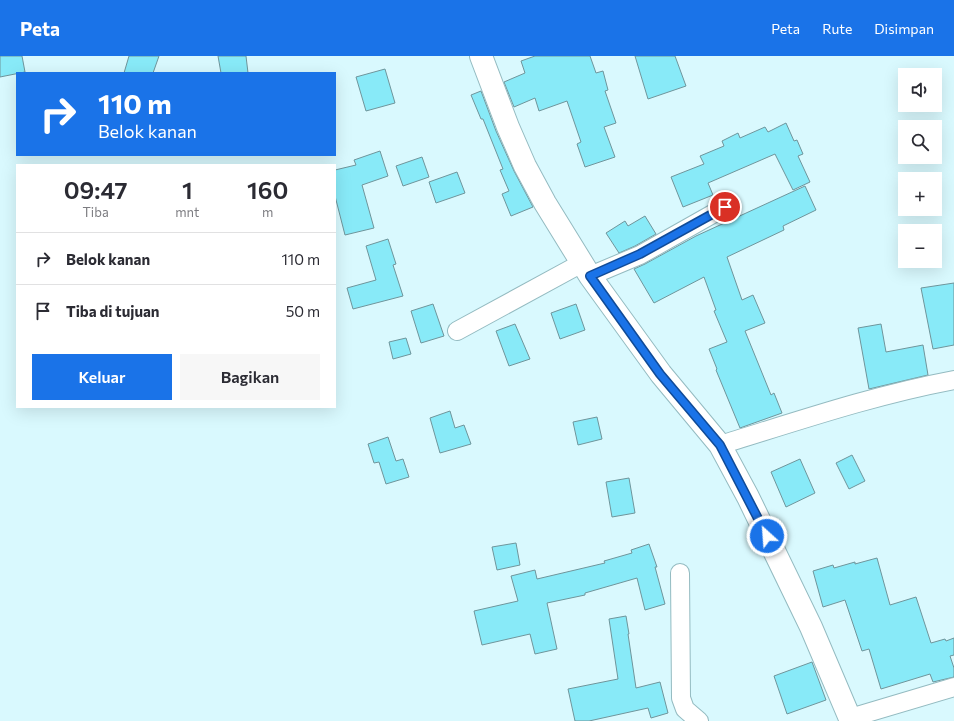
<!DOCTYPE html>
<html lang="id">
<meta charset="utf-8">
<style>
:root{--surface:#fff;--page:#f7f7f7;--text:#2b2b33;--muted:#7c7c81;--line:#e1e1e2;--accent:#1a73e8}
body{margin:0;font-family:Commissioner,sans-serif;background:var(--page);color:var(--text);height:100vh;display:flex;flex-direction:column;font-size:15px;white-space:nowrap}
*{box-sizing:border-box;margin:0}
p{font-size:13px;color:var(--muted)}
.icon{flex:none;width:22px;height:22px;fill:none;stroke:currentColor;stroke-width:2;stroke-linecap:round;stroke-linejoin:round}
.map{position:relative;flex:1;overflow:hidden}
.side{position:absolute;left:16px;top:108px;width:320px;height:244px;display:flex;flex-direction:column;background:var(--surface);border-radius:0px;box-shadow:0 4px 16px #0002}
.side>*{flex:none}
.hud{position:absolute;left:16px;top:16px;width:320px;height:84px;border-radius:0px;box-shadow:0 4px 16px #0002;background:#1a73e8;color:#fff;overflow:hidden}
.buttons{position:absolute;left:898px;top:12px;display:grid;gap:8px}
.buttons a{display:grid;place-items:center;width:44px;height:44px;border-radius:0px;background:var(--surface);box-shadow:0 4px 16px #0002;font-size:20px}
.pin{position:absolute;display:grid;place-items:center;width:34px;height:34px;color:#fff;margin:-17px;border:2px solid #fff;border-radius:50%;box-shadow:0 1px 4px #0007}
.me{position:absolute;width:44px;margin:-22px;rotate:334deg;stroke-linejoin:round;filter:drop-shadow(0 0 3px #0008)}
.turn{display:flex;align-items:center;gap:14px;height:84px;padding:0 16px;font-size:18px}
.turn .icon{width:52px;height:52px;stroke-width:2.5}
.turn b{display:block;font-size:28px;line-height:34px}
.eta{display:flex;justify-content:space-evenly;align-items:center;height:68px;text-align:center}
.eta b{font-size:24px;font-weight:600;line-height:28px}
.button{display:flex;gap:8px;margin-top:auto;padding:8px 16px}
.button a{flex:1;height:46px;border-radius:0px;background:var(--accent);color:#fff;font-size:16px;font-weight:600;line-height:46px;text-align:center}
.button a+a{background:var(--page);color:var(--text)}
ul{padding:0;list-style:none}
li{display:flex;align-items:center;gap:12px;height:52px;padding:0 16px;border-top:1px solid var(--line)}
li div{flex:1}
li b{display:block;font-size:15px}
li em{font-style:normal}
header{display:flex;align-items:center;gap:24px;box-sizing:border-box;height:56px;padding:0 20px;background:var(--accent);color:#fff}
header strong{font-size:19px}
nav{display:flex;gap:22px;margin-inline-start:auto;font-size:14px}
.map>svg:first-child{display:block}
.building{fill:#88eaf8;stroke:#6f959b}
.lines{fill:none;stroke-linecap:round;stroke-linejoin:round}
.street-casing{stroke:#94bbc1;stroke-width:20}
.secondary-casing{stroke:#94bbc1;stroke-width:24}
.street{stroke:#fff;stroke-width:18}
.secondary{stroke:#fff;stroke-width:22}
.route-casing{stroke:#114b97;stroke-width:10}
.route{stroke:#1a73e8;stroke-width:7}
</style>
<header>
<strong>Peta</strong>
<nav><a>Peta</a><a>Rute</a><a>Disimpan</a></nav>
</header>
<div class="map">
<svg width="954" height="665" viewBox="0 0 954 665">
<rect width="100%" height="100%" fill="#d9f9fe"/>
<!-- building -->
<path class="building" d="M 0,0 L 22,0 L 25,16 L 0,21 Z
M 129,0 L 159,0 L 153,17 L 124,17 Z
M 218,0 L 246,0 L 248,17 L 221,17 Z
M 535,0 L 590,0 L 596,17 L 603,15 L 608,34 L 605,35 L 616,67 L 604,71 L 615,101 L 585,111 L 577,88 L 581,86 L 567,45 L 539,55 L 535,42 L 514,51 L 504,26 L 525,17 L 521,5 Z
M 635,0 L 675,0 L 686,30 L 648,43 Z
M 385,13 L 395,47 L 366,55 L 356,21 Z
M 481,35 L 496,75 L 514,115 L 533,151 L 511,160 L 502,138 L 509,135 L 500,114 L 503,113 L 483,63 L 481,63 L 471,39 Z
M 786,67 L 794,85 L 797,84 L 803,98 L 798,100 L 810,126 L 793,134 L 775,98 L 708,127 L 713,139 L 683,151 L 671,121 L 704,108 L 700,100 L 724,90 L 722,85 L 738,77 L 740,82 L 765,71 L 768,76 Z
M 380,95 L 388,120 L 362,129 L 374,172 L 345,179 L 335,140 L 335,114 L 356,109 L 354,104 Z
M 422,101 L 429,121 L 403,130 L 396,110 Z
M 457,116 L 465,137 L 436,147 L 429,126 Z
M 805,130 L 816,154 L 783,170 L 784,174 L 727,201 L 742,244 L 753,239 L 765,267 L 745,275 L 771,339 L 774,337 L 782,357 L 740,372 L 716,314 L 717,313 L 709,293 L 727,286 L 714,255 L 716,254 L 704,221 L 654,247 L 634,213 L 645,208 L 696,180 Z
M 645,160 L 656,178 L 635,190 L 619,197 L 606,177 L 625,165 L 628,170 Z
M 388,183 L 396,208 L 393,209 L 403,240 L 353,253 L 347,232 L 376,224 L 366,190 Z
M 954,227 L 954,289 L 933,293 L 921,232 Z
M 433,248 L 444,280 L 421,287 L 411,255 Z
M 576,248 L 585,274 L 560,283 L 551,257 Z
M 515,268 L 530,303 L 509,310 L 496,275 Z
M 881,268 L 886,296 L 923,289 L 928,319 L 869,333 L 858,272 Z
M 406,282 L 411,298 L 393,303 L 389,286 Z
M 450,355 L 455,372 L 464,369 L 471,388 L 440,397 L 430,362 Z
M 597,361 L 602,383 L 578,389 L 573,366 Z
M 388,381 L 396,405 L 403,403 L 409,421 L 386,428 L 379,406 L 374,407 L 368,388 Z
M 852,399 L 865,425 L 849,433 L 836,407 Z
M 800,403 L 815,437 L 786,451 L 771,416 Z
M 629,422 L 635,457 L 612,461 L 606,426 Z
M 516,487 L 520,509 L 497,514 L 492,491 Z
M 649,488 L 657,511 L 655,511 L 665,548 L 645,554 L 637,522 L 585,537 L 585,539 L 547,547 L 557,593 L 535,598 L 530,578 L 482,589 L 474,555 L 518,545 L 511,520 L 535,514 L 537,523 L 605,507 L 604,505 L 632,497 L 631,494 Z
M 877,502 L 890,549 L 916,541 L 931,587 L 945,583 L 946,585 L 954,582 L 954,599 L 950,600 L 954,612 L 954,621 L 933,626 L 930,618 L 881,633 L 869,593 L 862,595 L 845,544 L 823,551 L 813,515 L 833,509 L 834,512 L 855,506 L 855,508 Z
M 626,560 L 629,578 L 628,578 L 636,632 L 660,626 L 668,657 L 651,662 L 648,652 L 589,665 L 575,665 L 568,633 L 618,623 L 609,563 Z
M 812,606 L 826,644 L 787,658 L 774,620 Z"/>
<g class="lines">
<!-- street casing -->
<g class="street-casing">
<path id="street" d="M 590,220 L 640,199 L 725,151
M 457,275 L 582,207
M 720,389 C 798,365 874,339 954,324
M 680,517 L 681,642 L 685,653 L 699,665
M 850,662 L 954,631"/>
</g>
<!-- secondary casing -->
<g class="secondary-casing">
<path id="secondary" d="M 481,0 L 508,71 L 525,110 L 545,147 L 590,220 L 661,318 L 720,389 L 748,441 L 811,571 L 851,665"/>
</g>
<!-- street -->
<use href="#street" class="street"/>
<!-- secondary -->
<use href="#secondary" class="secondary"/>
</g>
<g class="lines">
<!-- route casing -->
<g class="route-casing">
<path id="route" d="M 725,151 L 640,198 L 590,220 L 660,318 L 720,389 L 767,480"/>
</g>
<!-- route -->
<use href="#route" class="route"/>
</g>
</svg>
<div class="buttons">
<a><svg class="icon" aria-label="sound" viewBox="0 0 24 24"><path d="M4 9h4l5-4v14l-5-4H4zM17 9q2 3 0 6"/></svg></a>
<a><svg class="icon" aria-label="search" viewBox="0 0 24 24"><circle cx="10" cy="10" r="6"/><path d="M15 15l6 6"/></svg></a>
<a>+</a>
<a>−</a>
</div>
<div class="pin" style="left:725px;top:151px;background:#d93025"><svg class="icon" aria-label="arrive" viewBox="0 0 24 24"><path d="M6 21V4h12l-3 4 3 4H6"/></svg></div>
<svg class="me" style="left:767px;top:480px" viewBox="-20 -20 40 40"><circle r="17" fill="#1a73e8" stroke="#fff" stroke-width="3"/><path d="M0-11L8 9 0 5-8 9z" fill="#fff"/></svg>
<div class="hud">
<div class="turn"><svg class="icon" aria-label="right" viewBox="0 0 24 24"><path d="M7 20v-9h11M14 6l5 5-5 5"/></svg><div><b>110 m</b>Belok kanan</div></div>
</div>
<section class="side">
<div class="eta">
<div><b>09:47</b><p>Tiba</p></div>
<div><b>1</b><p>mnt</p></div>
<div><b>160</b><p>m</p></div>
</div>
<ul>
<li><svg class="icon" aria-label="right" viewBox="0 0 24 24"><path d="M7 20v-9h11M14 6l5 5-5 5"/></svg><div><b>Belok kanan</b></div><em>110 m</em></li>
<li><svg class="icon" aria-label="arrive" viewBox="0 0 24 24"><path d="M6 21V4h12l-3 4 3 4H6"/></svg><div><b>Tiba di tujuan</b></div><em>50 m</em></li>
</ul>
<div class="button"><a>Keluar</a><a>Bagikan</a></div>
</section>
</div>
